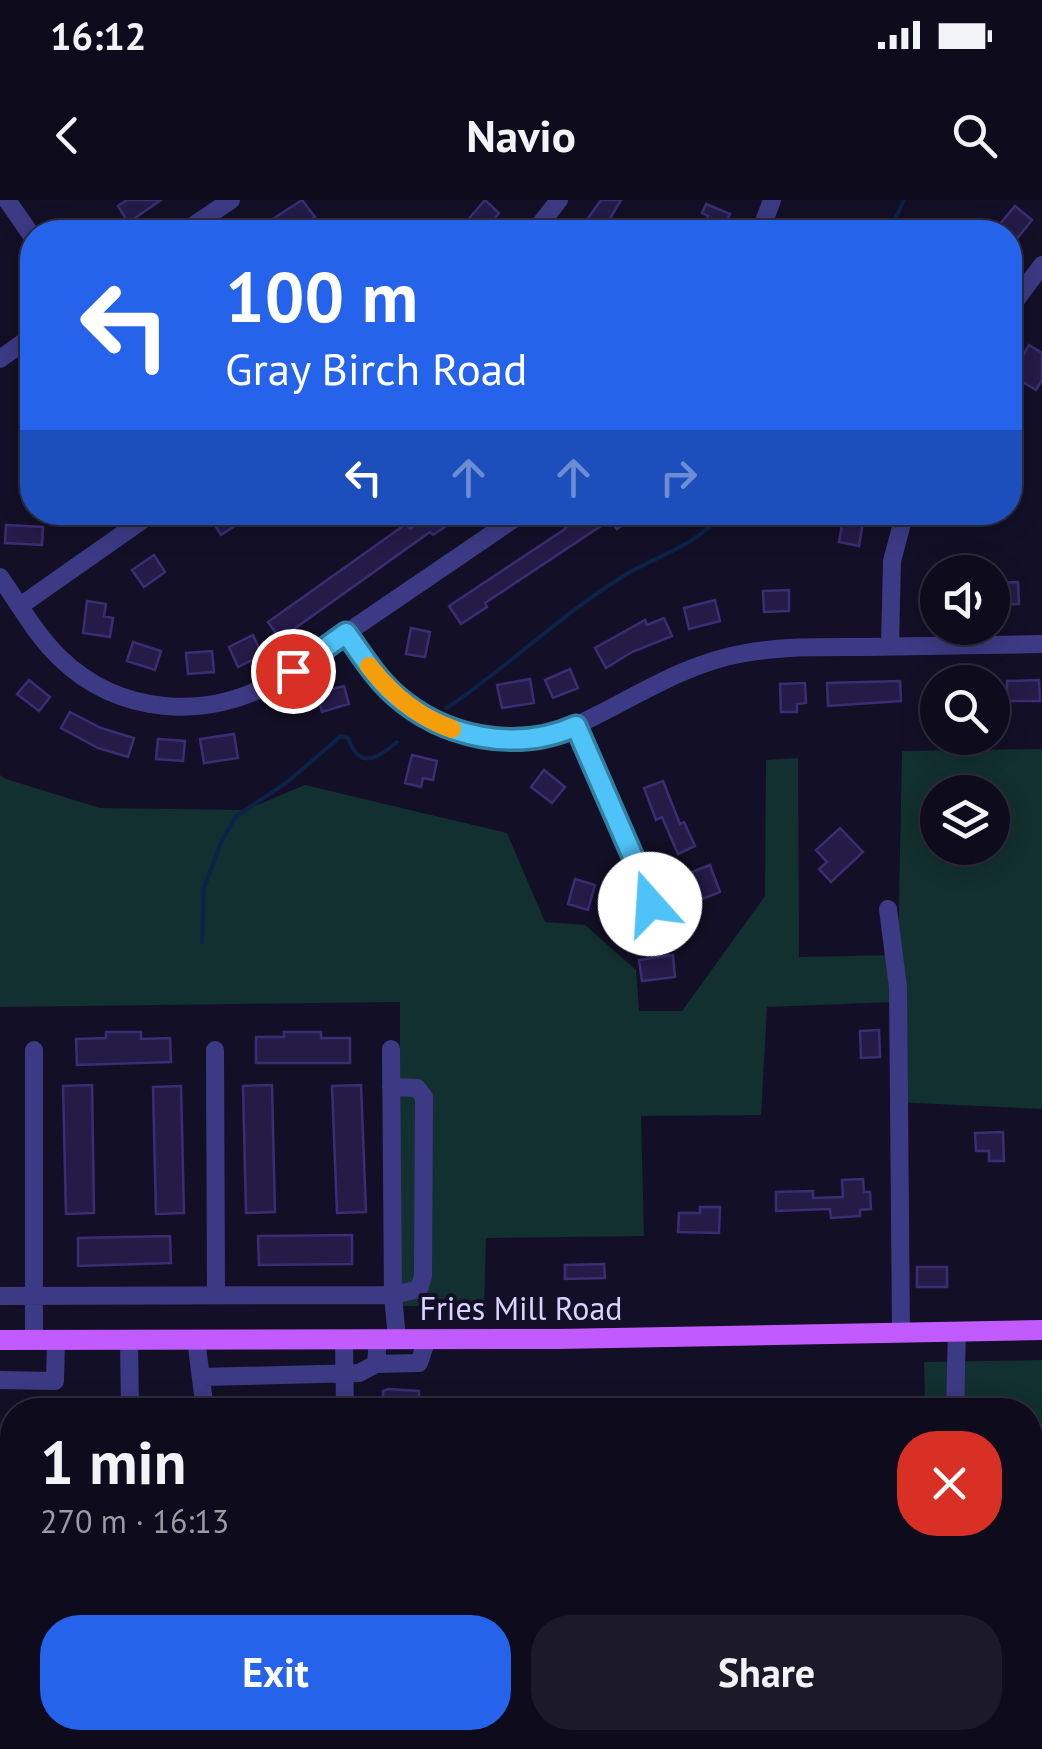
<!DOCTYPE html>
<meta charset="utf-8">
<style>
:root{--surface:#0e0b1c;--page:#1c1929;--text:#f1f3f6;--muted:#9b9ba3;--line:#2e2b3b;--accent:#2563eb}
body{margin:0;font-family:"PT Sans",sans-serif;background:var(--page);color:var(--text);height:100vh;display:flex;flex-direction:column;font-size:38px;white-space:nowrap}
*{box-sizing:border-box;margin:0}
p{font-size:32px;color:var(--muted)}
.icon{flex:none;width:55px;height:55px;fill:none;stroke:currentColor;stroke-width:2;stroke-linecap:round;stroke-linejoin:round}
.map{position:relative;flex:1;overflow:hidden}
.panel{position:absolute;left:0px;top:1198px;width:1042px;height:352px;display:flex;flex-direction:column;background:var(--surface);border-radius:40px 40px 0 0;box-shadow:0 5px 25px #0003,0 0 0 2px var(--line)}
.panel>*{flex:none}
.top-card{position:absolute;left:20px;top:20px;width:1002px;height:305px;border-radius:40px;box-shadow:0 5px 25px #0003,0 0 0 2px var(--line);background:#2563eb;color:#fff;overflow:hidden}
.fabs{position:absolute;left:920px;top:355px;display:grid;gap:20px}
.fabs a{display:grid;place-items:center;width:90px;height:90px;border-radius:50%;background:var(--surface);box-shadow:0 5px 25px #0003,0 0 0 2px var(--line);font-size:50px}
.pin{position:absolute;display:grid;place-items:center;width:85px;height:85px;color:#fff;margin:-42px;border:5px solid #fff;border-radius:50%;box-shadow:0 2px 10px #0007}
.me{position:absolute;width:110px;margin:-55px;rotate:341deg;stroke-linejoin:round;filter:drop-shadow(0 0 8px #0008)}
.turn{display:flex;align-items:center;gap:35px;height:210px;padding:0 40px;font-size:45px}
.turn .icon{width:130px;height:130px;stroke-width:2.5}
.turn b{display:block;font-size:70px;line-height:85px}
.lanes{display:flex;align-items:center;height:95px;padding:0 40px;background:#0003;justify-content:center;gap:50px;direction:ltr}
.lanes .off{opacity:.35}
.round{display:grid;place-items:center;flex:none;width:105px;height:105px;border-radius:40px;background:var(--page)}
.overview{display:flex;align-items:center;justify-content:space-between;height:170px;padding:0 40px}
h1{font-size:60px;font-weight:700;line-height:75px}
.button{display:flex;gap:20px;margin-top:auto;padding:20px 40px}
.button a{flex:1;height:115px;border-radius:40px;background:var(--accent);color:#fff;font-size:40px;font-weight:700;line-height:115px;text-align:center}
.button a+a{background:var(--page);color:var(--text)}
.status{display:flex;justify-content:space-between;align-items:center;height:70px;padding:0 50px;background:var(--surface);direction:ltr}
.status svg{height:28px;fill:currentColor}
header{display:flex;justify-content:space-between;align-items:center;height:130px;padding:0 40px;background:var(--surface);font-size:45px;font-weight:700}
.map>svg:first-child{display:block}
.green{fill:#12302f;fill-rule:evenodd}
.lines{fill:none;stroke-linecap:round;stroke-linejoin:round}
.stream{stroke:#0c2248;stroke-width:4}
.building{fill:#241b47;stroke:#3b2d73;stroke-width:2.5}
.minor{stroke:#3d3a85;stroke-width:18}
.major{stroke:#c25bff;stroke-width:20}
.route-casing{stroke:#337fa1;stroke-width:25}
.route{stroke:#4fc3f7;stroke-width:18}
.slow{stroke:#f59e0b;stroke-width:18}
.labels{text-anchor:middle;dominant-baseline:central;stroke-width:8;stroke-linejoin:round;paint-order:stroke}
.street-label{font-size:32px;fill:#d9d4ff;stroke:#130f26}
</style>
<div class="status"><b>16:12</b><svg viewBox="0 0 49 12"><path d="M0 12V9h3v3zM5 12V6h3v6zM10 12V3h3v9zM15 12V0h3v12zM26 1h20v11H26zM47 4h2v5h-2z"/></svg></div>
<header><svg class="icon" aria-label="back" viewBox="0 0 24 24"><path d="M15 5l-7 7 7 7"/></svg>Navio<svg class="icon" aria-label="search" viewBox="0 0 24 24"><circle cx="10" cy="10" r="6"/><path d="M15 15l6 6"/></svg></header>
<div class="map">
<svg width="1042" height="1549" viewBox="0 0 1042 1549">
<rect width="100%" height="100%" fill="#130f26"/>
<!-- green -->
<path class="green" d="M 1042,549 L 1042,909 L 893,902 L 894,802 L 767,807 L 761,915 L 641,916 L 644,1036 L 486,1038 L 484,1106 L 399,1106 L 400,802 L 0,807 L 0,575 L 6,579 L 100,608 L 245,610 L 305,585 L 507,633 L 545,722 L 585,725 L 636,770 L 639,811 L 682,811 L 765,696 L 766,560 L 798,558 L 799,757 L 898,755 L 902,551 ZM 938,592 L 992,592 L 992,648 L 938,648 Z
M 1042,1160 L 1042,1418 L 1030,1432 L 1030,1210 L 925,1210 L 924,1162 Z
M 0,1325 L 12,1325 L 12,1538 L 126,1538 L 132,1549 L 0,1549 Z
M 627,1538 L 942,1538 L 935,1545 L 937,1549 L 635,1549 Z"/>
<g class="lines">
<!-- stream -->
<path class="stream" d="M 889,32 L 904,0
M 447,508 C 507,467 559,417 620,378 C 654,356 698,347 722,312
M 202,742 L 204,688 L 220,645 L 235,617 L 286,583 L 341,536 L 348,538 C 360,571 377,558 397,542"/>
</g>
<!-- building -->
<path class="building" d="M 127,0 L 161,0 L 128,23 L 118,6 Z
M 302,0 L 315,17 L 292,32 L 253,32 Z
M 485,0 L 499,13 L 483,32 L 478,32 L 466,22 Z
M 601,0 L 621,0 L 602,32 L 578,32 Z
M 706,4 L 730,14 L 722,32 L 701,32 L 708,16 L 702,13 Z
M 1015,6 L 1032,20 L 1015,41 L 1010,32 L 998,26 Z
M 1029,145 L 1042,153 L 1042,180 L 1036,190 L 1011,175 Z
M 217,312 L 256,312 L 221,335 L 210,317 Z
M 433,312 L 448,312 L 454,321 L 433,335 L 430,332 L 280,439 L 268,422 L 406,324 L 410,329 Z
M 584,312 L 621,312 L 627,322 L 617,329 L 610,320 L 485,403 L 487,407 L 461,424 L 449,406 L 562,331 Z
M 844,313 L 864,316 L 859,346 L 839,342 Z
M 6,325 L 43,327 L 42,345 L 5,343 Z
M 154,355 L 165,372 L 144,387 L 132,370 Z
M 1018,382 L 1019,404 L 993,405 L 992,383 Z
M 789,390 L 789,411 L 764,412 L 763,391 Z
M 715,400 L 720,421 L 689,429 L 684,408 Z
M 87,401 L 106,404 L 104,416 L 113,418 L 110,437 L 83,433 Z
M 664,418 L 672,436 L 632,452 L 606,468 L 595,448 L 645,420 L 647,425 Z
M 411,428 L 430,432 L 425,457 L 406,454 Z
M 253,435 L 262,455 L 238,467 L 229,447 Z
M 133,442 L 161,451 L 155,470 L 127,461 Z
M 212,451 L 214,472 L 188,474 L 186,453 Z
M 570,469 L 578,488 L 553,498 L 545,480 Z
M 530,479 L 534,503 L 502,508 L 497,485 Z
M 29,480 L 50,497 L 39,511 L 17,494 Z
M 1039,480 L 1040,501 L 1007,501 L 1007,481 Z
M 900,481 L 901,501 L 828,506 L 827,483 Z
M 805,483 L 806,503 L 797,504 L 797,512 L 781,512 L 780,484 Z
M 344,486 L 349,504 L 322,512 L 317,493 Z
M 70,512 L 101,528 L 134,538 L 128,557 L 98,548 L 61,528 Z
M 234,534 L 238,558 L 204,563 L 200,539 Z
M 158,539 L 185,541 L 183,561 L 156,559 Z
M 412,555 L 437,561 L 433,580 L 423,578 L 421,587 L 405,583 Z
M 544,570 L 565,587 L 552,603 L 531,587 Z
M 663,581 L 680,624 L 684,622 L 695,646 L 678,654 L 662,617 L 656,620 L 644,588 Z
M 840,628 L 863,652 L 831,682 L 819,669 L 827,662 L 816,650 Z
M 710,665 L 720,692 L 702,699 L 692,672 Z
M 575,679 L 595,685 L 588,710 L 568,704 Z
M 673,755 L 675,777 L 642,781 L 639,760 Z
M 879,830 L 880,857 L 861,858 L 860,831 Z
M 106,832 L 141,832 L 141,839 L 170,838 L 171,862 L 77,865 L 76,839 L 106,838 Z
M 284,832 L 321,832 L 321,838 L 350,838 L 350,863 L 256,863 L 256,837 L 284,837 Z
M 92,885 L 94,1013 L 66,1014 L 63,886 Z
M 272,885 L 275,1012 L 246,1013 L 243,886 Z
M 361,885 L 366,1012 L 337,1013 L 332,886 Z
M 181,886 L 184,1013 L 156,1014 L 153,887 Z
M 1003,932 L 1004,961 L 989,961 L 989,951 L 976,951 L 975,933 Z
M 863,979 L 864,992 L 870,992 L 871,1009 L 860,1010 L 860,1016 L 831,1018 L 830,1009 L 776,1011 L 776,992 L 813,991 L 813,998 L 843,997 L 842,980 Z
M 700,1007 L 720,1007 L 719,1033 L 678,1032 L 679,1013 L 700,1013 Z
M 352,1035 L 352,1064 L 259,1065 L 258,1036 Z
M 170,1036 L 171,1063 L 78,1066 L 78,1038 Z
M 604,1064 L 605,1078 L 565,1079 L 565,1065 Z
M 917,1067 L 947,1067 L 947,1087 L 917,1087 Z
M 388,1189 L 419,1191 L 419,1210 L 383,1210 L 383,1191 Z"/>
<g class="lines">
<!-- minor -->
<path class="minor" d="M 7,0 L 32,36
M 184,32 L 231,0
M 534,32 L 559,0
M 760,32 L 772,0
M 1010,108 L 1042,65
M 0,159 L 32,136
M 0,377 C 19,404 36,435 60,458 C 119,515 207,521 276,481 L 524,312
M 20,406 L 154,312
M 346,433 C 360,454 374,476 393,493 C 438,536 512,554 570,528 C 629,502 680,464 745,453 C 785,446 826,447 866,447 C 925,446 983,445 1042,444
M 890,446 L 892,361 L 905,312
M 576,526 L 640,673 L 650,704
M 888,709 L 898,787 L 901,1132
M 391,849 L 393,1095 L 397,1139
M 34,850 L 34,1140
M 215,850 L 216,1094
M 0,1096 L 393,1095 L 419,1089 L 423,1076 L 424,897 L 417,888 L 391,887
M 129,1139 L 130,1210
M 196,1139 L 205,1210
M 344,1139 L 345,1210
M 376,1164 L 419,1163 L 427,1139
M 202,1177 L 359,1173 L 376,1164 L 378,1139
M 0,1180 L 55,1181 L 56,1139
M 955,1210 L 957,1131
M 253,1538 L 267,1549
M 346,1538 L 346,1549
M 953,1538 L 960,1549
M 512,1549 L 513,1538"/>
<!-- major -->
<path class="major" d="M 0,1140 L 558,1139 L 1042,1130"/>
</g>
<g class="lines">
<!-- route casing -->
<g class="route-casing">
<path id="route" d="M 293,471 L 346,433 C 361,454 375,477 394,494 C 443,538 516,553 576,526 L 640,673 L 650,704"/>
</g>
<!-- route -->
<use href="#route" class="route"/>
<!-- slow -->
<path class="slow" d="M 369,466 C 391,494 418,517 452,529"/>
</g>
<g class="labels">
<!-- street labels -->
<g class="street-label">
<text x="521" y="1108">Fries Mill Road</text>
</g>
</g>
</svg>
<div class="fabs">
<a><svg class="icon" aria-label="sound" viewBox="0 0 24 24"><path d="M4 9h4l5-4v14l-5-4H4zM17 9q2 3 0 6"/></svg></a>
<a><svg class="icon" aria-label="search" viewBox="0 0 24 24"><circle cx="10" cy="10" r="6"/><path d="M15 15l6 6"/></svg></a>
<a><svg class="icon" aria-label="layers" viewBox="0 0 24 24"><path d="M12 4l9 5-9 5-9-5zM3 14l9 5 9-5"/></svg></a>
</div>
<div class="pin" style="left:293px;top:471px;background:#d93025"><svg class="icon" aria-label="arrive" viewBox="0 0 24 24"><path d="M6 21V4h12l-3 4 3 4H6"/></svg></div>
<svg class="me" style="left:650px;top:704px" viewBox="-20 -20 40 40"><circle r="19" fill="#fff"/><path d="M0-13L10 11 0 6-10 11z" fill="#4fc3f7"/></svg>
<div class="top-card">
<div class="turn"><svg class="icon" aria-label="left" viewBox="0 0 24 24"><path d="M17 20v-9H6M10 6l-5 5 5 5"/></svg><div><b>100 m</b>Gray Birch Road</div></div>
<div class="lanes"><svg class="icon" aria-label="left" viewBox="0 0 24 24"><path d="M17 20v-9H6M10 6l-5 5 5 5"/></svg><svg class="icon off" aria-label="ahead" viewBox="0 0 24 24"><path d="M12 20V5M6 11l6-6 6 6"/></svg><svg class="icon off" aria-label="ahead" viewBox="0 0 24 24"><path d="M12 20V5M6 11l6-6 6 6"/></svg><svg class="icon off" aria-label="right" viewBox="0 0 24 24"><path d="M7 20v-9h11M14 6l5 5-5 5"/></svg></div>
</div>
<section class="panel">
<div class="overview"><div><h1>1 min</h1><p>270 m · 16:13</p></div><a class="round" style="background:#d93025;color:#fff"><svg class="icon" aria-label="close" viewBox="0 0 24 24"><path d="M6 6l12 12M18 6L6 18"/></svg></a></div>
<div class="button"><a>Exit</a><a>Share</a></div>
</section>
</div>
